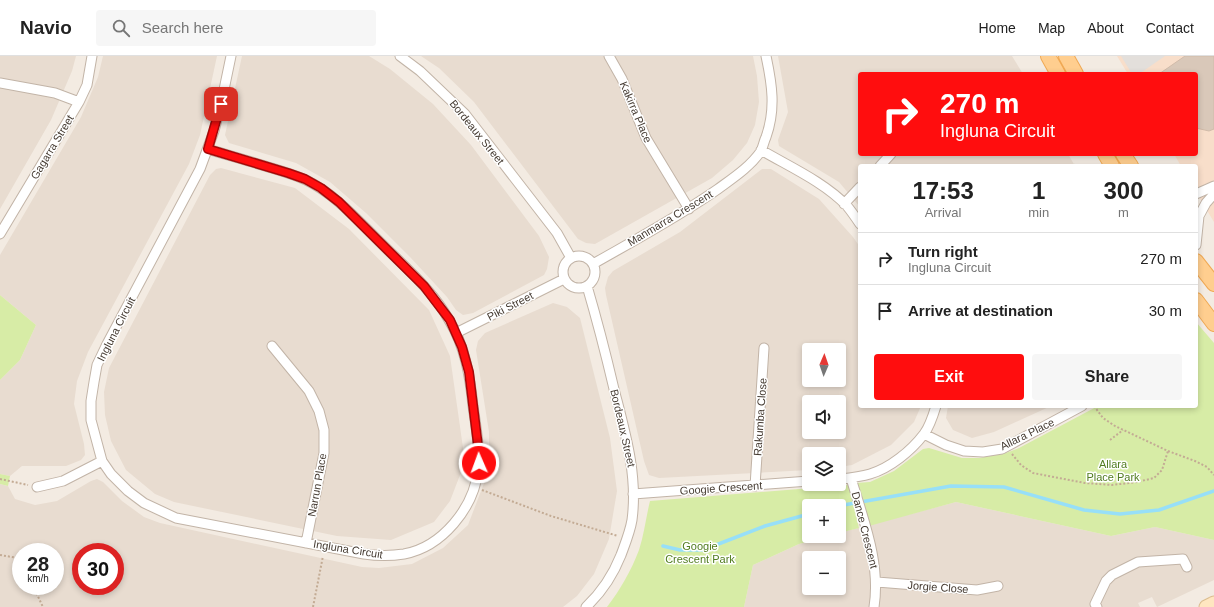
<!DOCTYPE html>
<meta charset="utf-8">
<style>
:root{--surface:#fff;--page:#f6f6f6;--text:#222;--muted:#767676;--line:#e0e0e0;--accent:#ff0d0e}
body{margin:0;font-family:Arial,sans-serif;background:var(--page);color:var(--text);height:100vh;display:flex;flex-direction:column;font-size:15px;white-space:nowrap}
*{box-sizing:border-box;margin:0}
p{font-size:13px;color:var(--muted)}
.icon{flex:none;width:22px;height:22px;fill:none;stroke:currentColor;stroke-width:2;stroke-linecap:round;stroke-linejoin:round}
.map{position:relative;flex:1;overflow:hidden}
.details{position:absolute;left:858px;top:108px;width:340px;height:244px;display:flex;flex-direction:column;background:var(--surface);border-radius:4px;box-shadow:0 2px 6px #0003}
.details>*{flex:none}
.top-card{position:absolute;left:858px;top:16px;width:340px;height:84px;border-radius:4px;box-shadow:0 2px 6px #0003;background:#ff0d0e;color:#fff;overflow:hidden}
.needle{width:26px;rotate:2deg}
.fabs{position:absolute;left:802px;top:287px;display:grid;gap:8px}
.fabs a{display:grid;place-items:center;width:44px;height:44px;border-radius:4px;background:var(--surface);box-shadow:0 2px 6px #0003;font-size:20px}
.speed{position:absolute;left:12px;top:487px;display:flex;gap:8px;font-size:20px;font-weight:700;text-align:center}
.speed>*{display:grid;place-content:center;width:52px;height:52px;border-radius:50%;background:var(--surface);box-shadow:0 2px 6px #0003;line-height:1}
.speed small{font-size:10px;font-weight:400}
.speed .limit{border:6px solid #d22;background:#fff;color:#111}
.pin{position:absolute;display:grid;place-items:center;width:34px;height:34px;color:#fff;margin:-17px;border-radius:8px;box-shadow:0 2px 6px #0006}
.me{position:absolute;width:44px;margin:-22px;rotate:358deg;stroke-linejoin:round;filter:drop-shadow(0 0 3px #0008)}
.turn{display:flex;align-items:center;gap:14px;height:84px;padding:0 16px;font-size:18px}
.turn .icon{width:52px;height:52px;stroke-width:2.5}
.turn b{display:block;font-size:28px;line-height:34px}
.eta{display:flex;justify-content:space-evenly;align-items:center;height:68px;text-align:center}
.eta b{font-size:24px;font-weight:700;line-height:28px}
.button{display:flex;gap:8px;margin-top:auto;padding:8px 16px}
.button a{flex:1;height:46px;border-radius:4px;background:var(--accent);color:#fff;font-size:16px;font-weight:700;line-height:46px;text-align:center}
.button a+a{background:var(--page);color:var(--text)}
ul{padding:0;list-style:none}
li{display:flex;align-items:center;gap:12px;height:52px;padding:0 16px;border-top:1px solid var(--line)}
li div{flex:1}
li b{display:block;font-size:15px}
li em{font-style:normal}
header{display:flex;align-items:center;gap:24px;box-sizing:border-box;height:56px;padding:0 20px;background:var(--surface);border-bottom:1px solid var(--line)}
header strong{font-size:19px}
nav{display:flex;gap:22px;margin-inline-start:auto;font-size:14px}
.search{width:280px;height:36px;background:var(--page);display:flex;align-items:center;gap:10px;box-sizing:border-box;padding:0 14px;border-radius:4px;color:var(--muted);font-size:15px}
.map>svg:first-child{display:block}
.residential{fill:#e8dcd0;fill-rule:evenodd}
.commercial{fill:#f8deca}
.green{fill:#d7eca6}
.parking{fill:#e3dfdb}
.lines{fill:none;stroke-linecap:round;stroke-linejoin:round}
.stream{stroke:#97dff8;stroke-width:3.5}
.building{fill:#d9c8b9;stroke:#d1bba9}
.street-casing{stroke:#c2b4a7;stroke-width:11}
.secondary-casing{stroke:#dbbc8e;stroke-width:15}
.primary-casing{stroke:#f0a954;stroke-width:16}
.path{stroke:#c3ab94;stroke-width:2;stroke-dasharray:2 2;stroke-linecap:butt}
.street{stroke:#fff;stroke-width:9}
.secondary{stroke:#ffe6c0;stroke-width:13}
.primary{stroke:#ffce8f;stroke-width:14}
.route-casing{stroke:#a60809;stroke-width:10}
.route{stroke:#ff0d0e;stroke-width:7}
.labels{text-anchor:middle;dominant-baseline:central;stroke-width:3;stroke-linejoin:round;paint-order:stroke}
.street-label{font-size:11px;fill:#453b32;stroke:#fff}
.park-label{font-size:11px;fill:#517c20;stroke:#fff}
</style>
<header>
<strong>Navio</strong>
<div class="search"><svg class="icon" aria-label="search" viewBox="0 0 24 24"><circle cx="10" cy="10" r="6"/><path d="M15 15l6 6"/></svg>Search here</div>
<nav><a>Home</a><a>Map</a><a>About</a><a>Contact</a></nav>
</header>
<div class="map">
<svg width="1214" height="551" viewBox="0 0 1214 551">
<rect width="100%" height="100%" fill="#f3ebe2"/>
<!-- residential -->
<path class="residential" d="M 0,0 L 76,0 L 72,15 L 51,64 L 0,153 Z
M 103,0 L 217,0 L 200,79 L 189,108 L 88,296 L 77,325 L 74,348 L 84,388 L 85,399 L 81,404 L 66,410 L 22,410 L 10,420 L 0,418 L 0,324 L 20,304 L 36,269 L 0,239 L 0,199 L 81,61 L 98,21 Z
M 242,0 L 369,0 L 390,13 L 433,48 L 471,89 L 539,180 L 549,201 L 547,213 L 544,219 L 473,257 L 463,259 L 456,254 L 447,241 L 410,201 L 366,157 L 330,126 L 296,107 L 229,87 L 225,79 Z
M 421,0 L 753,0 L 757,20 L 759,46 L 755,69 L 747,87 L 733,104 L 712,122 L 595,188 L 586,187 L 578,183 L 474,46 L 439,12 Z
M 778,0 L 1012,0 L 1023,18 L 860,18 L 860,98 L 1068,98 L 1075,110 L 860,110 L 860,151 L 839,126 L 779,90 L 778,84 L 788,56 Z
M 221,112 L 295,132 L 349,173 L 429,254 L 450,300 L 465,406 L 450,445 L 434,466 L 391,484 L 337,480 L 174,446 L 155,438 L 126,414 L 111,385 L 105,359 L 104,336 L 109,312 L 210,119 L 216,113 Z
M 762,113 L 771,113 L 819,143 L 853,181 L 860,191 L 860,350 L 921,350 L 914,366 L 891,389 L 852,409 L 839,411 L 839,398 L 809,398 L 809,414 L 659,422 L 649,419 L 644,405 L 606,239 L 605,232 L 608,221 L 613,215 L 680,176 ZM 809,294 L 839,294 L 839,324 L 809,324 ZM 809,346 L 839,346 L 839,376 L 809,376 Z
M 553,247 L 567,251 L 580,262 L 610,382 L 617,435 L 609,483 L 594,518 L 577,540 L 563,551 L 0,551 L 0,428 L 8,430 L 15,443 L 35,449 L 57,445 L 91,425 L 97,423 L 103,426 L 122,445 L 144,461 L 160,467 L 362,511 L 379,512 L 412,508 L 443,492 L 468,469 L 486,422 L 489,396 L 489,376 L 476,294 L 478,285 L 485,277 ZM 21,496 L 55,496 L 55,530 L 21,530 ZM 81,496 L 115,496 L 115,530 L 81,530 Z
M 948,350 L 1051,350 L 994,376 L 972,382 L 953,374 L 946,362 Z
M 956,446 L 1111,480 L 1155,471 L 1214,484 L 1214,524 L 1157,551 L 1152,541 L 1138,547 L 1140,551 L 744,551 L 753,509 L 799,488 L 830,480 L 839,480 L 839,477 ZM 809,502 L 839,502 L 839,532 L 809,532 Z"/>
<!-- commercial -->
<path class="commercial" d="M 1117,0 L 1214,0 L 1214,166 L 1196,136 L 1196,110 L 1181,110 L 1174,98 L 1196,98 L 1196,18 L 1128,18 Z"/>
<!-- green -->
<path class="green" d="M 0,239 L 36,269 L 20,304 L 0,324 Z
M 1196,266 L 1214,287 L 1214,484 L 1155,471 L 1111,480 L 956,446 L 869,470 L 856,427 L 870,426 L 894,415 L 923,393 L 929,392 L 962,402 L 979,402 L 1003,398 L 1019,392 L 1098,350 L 1196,350 Z
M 0,418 L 10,420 L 8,430 L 0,428 Z
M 849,429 L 859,472 L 839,477 L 839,450 L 809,450 L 809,480 L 829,480 L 799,488 L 753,509 L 744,551 L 607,551 C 620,534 631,515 639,494 C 644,479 646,461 650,445 Z"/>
<!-- parking -->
<path class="parking" d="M 1121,0 L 1165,0 L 1139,18 L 1132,18 Z"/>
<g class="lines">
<!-- stream -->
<path class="stream" d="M 838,450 L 951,430 L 1004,431 L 1084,454 L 1120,458 L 1159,454 L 1214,435
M 663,490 L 680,494 L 703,494 L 765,470 L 809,458"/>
</g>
<!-- building -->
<path class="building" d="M 1185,0 L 1214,0 L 1214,73 L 1209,75 L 1196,72 L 1196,18 L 1159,18 Z"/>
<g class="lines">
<!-- street casing -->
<g class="street-casing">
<path id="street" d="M 400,0 L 420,15 L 465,58 L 557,177 L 571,202
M 609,0 L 622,23 L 646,82 L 689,153
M 0,27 L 55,37 L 79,46
M 208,93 C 227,99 246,104 265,110 C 278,114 293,118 306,124 C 337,139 359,166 384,190 C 407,213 433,235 449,264 C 465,290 470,320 473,350 C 476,371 480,393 478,414 C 474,452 442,491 404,498 C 391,500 378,500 364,498 L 176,462 L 144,447 L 128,435 L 111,418 L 102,405 L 91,364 L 91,345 L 94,326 L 97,309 L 107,288 L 200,113 L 214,75 L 221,48 L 231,0
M 761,94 C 790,111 824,126 847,150 C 852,156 856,162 860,168
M 880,110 L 891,98
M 1196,138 L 1214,130
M 844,148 L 860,131
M 0,178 L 79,46 L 87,29 L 92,0
M 1196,189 L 1199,160 L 1206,147 L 1214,138
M563 216a16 16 0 1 1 32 0a16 16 0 1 1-32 0Z
M 593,208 C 635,184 678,161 718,133 C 733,122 750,111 761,95 C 763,91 764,85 766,81 C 776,53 772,28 766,0
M 456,277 L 564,223
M 272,290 L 309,335 L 319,355 L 324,374 L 324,397 L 306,487
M 924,378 L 946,389 L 964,395 L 983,396 L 1002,393 L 1082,350
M 851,422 C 863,463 881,507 874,551
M 839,423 C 849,422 860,421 870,418 C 890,412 911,395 924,378 C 930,370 933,360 936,350
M 755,430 L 764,292
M 37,431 L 63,425 L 102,405
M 633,438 L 809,425
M 877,526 L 977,534 L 998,530
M 586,551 C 601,537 613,519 621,499 C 625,488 630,476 632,464 C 638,419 625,376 614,333 C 606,299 597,264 587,230
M 1097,551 L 1095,548 L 1106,525 L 1112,519 L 1138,506 L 1183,503 L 1187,511"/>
</g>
<!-- secondary casing -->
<g class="secondary-casing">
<path id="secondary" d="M 1206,551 L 1214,547"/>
</g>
<!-- primary casing -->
<g class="primary-casing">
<path id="primary" d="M 1048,0 L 1058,18
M 1066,0 L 1076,18
M 1105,98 L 1112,110
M 1123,98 L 1131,110
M 1196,205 L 1214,228
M 1196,244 L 1214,268"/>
</g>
<!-- path -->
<path class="path" d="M 1074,110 L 1075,108
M 1094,350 L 1103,362 L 1115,370 L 1168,395 L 1195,405 L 1207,411 L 1214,419
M 1110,384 L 1123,374
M 1012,398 L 1021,409 L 1033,417 L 1085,427 L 1112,429 L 1137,426 L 1154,422 L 1162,414 L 1168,395
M 0,423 L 28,429
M 482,434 L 551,460 L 618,480
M 0,499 L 18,502 L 21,505
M 33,530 L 43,551
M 313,551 L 323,500"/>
<!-- street -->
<use href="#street" class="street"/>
<!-- secondary -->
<use href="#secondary" class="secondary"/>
<!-- primary -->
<use href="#primary" class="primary"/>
</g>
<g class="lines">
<!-- route casing -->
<g class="route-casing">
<path id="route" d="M 221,48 L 208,93 L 288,117 L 305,123 L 321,132 L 339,146 L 424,230 L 450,264 L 462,291 L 469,316 L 479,398 L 479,407"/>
</g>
<!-- route -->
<use href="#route" class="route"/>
</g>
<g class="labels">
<!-- street labels -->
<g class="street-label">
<text transform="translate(636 56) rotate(67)">Kakirra Place</text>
<text transform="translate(477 76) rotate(51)">Bordeaux Street</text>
<text transform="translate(52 91) rotate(-59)">Gagarra Street</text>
<text transform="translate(670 162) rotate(-31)">Manmarra Crescent</text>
<text transform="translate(510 250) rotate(-27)">Piki Street</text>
<text transform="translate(116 273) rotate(-63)">Ingluna Circuit</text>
<text transform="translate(760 361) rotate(-86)">Rakumba Close</text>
<text transform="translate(623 372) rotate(77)">Bordeaux Street</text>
<text transform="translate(1027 378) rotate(-26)">Allara Place</text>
<text transform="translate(317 429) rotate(-80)">Narrun Place</text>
<text transform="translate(721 432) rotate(-4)">Googie Crescent</text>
<text transform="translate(865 474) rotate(76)">Dance Crescent</text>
<text transform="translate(348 493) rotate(9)">Ingluna Circuit</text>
<text transform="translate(938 531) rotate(4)">Jorgie Close</text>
</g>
<!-- park labels -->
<g class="park-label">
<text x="1113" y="408">Allara<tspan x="1113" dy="13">Place Park</tspan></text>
<text x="700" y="490">Googie<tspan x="700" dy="13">Crescent Park</tspan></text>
</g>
</g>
</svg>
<div class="fabs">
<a><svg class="needle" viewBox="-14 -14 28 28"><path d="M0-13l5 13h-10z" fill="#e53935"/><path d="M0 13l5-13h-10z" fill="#767676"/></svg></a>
<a><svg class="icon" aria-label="sound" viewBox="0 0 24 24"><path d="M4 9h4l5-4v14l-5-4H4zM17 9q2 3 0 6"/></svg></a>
<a><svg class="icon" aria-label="layers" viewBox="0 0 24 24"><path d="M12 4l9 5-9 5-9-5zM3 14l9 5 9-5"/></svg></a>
<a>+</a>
<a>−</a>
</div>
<div class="speed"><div>28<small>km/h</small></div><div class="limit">30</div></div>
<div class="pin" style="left:221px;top:48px;background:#d93025"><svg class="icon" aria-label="arrive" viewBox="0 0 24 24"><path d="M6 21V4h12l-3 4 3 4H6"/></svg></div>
<svg class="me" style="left:479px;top:407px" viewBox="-20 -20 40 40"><circle r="17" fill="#ff0d0e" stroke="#fff" stroke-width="3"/><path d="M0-11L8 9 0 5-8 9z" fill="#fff"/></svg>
<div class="top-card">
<div class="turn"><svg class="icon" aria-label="right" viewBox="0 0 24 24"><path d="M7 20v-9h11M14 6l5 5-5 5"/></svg><div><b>270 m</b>Ingluna Circuit</div></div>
</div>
<section class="details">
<div class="eta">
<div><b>17:53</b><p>Arrival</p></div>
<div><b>1</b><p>min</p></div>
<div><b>300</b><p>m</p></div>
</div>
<ul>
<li><svg class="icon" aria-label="right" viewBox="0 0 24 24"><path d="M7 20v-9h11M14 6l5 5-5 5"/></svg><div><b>Turn right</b><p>Ingluna Circuit</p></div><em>270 m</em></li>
<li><svg class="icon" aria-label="arrive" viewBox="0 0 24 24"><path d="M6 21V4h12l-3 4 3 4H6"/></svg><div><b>Arrive at destination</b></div><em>30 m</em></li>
</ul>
<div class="button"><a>Exit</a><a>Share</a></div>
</section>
</div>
